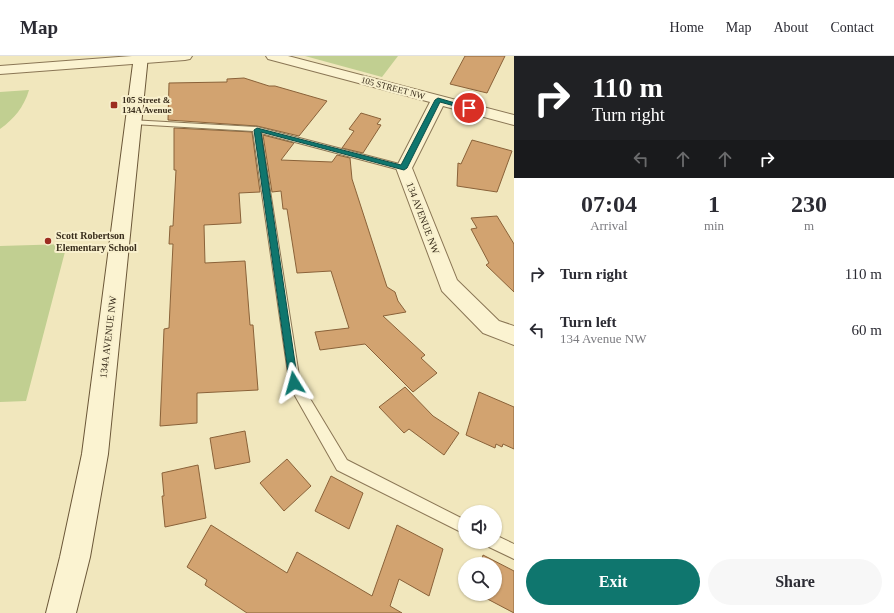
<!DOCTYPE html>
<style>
:root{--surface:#fff;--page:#f7f7f7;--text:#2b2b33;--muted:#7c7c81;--line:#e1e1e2;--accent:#0f766e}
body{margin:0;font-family:"Times New Roman",serif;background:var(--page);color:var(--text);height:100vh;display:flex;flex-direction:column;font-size:15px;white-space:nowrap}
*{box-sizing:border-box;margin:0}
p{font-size:13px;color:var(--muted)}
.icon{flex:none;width:22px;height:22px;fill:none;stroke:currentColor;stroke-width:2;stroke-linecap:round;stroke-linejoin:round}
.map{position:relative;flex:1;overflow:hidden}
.panel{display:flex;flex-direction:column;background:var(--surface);width:380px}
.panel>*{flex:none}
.top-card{background:#202124;color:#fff;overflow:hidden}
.buttons{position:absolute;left:458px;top:449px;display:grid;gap:8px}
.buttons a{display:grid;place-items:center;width:44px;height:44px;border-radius:50%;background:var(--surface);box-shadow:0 1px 3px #0004;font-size:20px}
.pin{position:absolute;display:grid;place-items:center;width:34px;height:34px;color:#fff;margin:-17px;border:2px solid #fff;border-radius:50%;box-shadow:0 1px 4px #0007}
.me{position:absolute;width:44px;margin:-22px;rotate:352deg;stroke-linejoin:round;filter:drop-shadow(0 0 3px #0008)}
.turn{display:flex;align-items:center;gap:14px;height:84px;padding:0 12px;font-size:18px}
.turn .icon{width:52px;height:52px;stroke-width:2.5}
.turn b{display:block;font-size:28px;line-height:34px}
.lanes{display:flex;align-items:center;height:38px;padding:0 12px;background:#0003;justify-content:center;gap:20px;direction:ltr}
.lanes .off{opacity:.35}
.eta{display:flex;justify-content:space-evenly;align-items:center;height:68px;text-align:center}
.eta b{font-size:24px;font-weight:700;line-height:28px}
.cta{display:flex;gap:8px;margin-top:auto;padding:8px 12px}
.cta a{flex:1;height:46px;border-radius:24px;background:var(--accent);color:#fff;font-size:16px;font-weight:700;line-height:46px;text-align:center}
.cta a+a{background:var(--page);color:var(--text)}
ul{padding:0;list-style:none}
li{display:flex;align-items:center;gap:12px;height:56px;padding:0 12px}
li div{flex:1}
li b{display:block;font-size:15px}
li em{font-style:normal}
header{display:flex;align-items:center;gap:24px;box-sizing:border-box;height:56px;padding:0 20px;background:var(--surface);border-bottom:1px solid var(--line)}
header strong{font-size:19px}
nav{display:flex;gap:22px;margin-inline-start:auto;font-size:14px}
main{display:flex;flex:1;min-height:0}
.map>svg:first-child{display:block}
.green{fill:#c1cf91}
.building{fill:#d2a370;stroke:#8a6239}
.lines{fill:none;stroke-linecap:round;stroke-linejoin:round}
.lane-casing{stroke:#8a7655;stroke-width:2}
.street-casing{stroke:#8a7655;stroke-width:2}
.secondary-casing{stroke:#6b5738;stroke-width:2}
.lane{fill:#fbf3d1;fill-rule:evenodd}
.street{fill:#fbf3d1;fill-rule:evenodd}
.secondary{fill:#fbf3d1;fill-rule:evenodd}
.route{fill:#0f766e;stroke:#0a4d48}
.poi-dot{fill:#9d2d21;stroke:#f8f0cd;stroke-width:1.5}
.labels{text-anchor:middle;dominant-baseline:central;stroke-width:4;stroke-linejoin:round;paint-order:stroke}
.far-street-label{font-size:9px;fill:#382c1b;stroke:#f8f0cd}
.far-poi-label{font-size:9px;font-weight:bold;fill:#382c1b;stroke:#f8f0cd;text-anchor:start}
.street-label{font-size:10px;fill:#382c1b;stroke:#f8f0cd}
.poi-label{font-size:10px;font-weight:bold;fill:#382c1b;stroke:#f8f0cd;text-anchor:start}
</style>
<header>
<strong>Map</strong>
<nav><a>Home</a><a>Map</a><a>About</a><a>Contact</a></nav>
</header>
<main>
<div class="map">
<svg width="514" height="557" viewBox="0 0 514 557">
<rect width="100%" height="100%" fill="#f1e7bd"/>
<!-- green -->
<path class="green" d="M 305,0 L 398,0 L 382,21 Z
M 29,34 C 24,51 14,63 0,73 L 0,36 Z
M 67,188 L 26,345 L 0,346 L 0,190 Z"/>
<!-- building -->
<path class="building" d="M 465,0 L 505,0 L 487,37 L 450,28 Z
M 244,22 L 269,30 L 275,30 L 327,45 L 299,80 L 257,70 L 168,64 L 169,27 L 227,26 L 227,23 Z
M 361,57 L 381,63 L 377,68 L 381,69 L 363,97 L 342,92 L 354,75 L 349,73 Z
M 174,72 L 252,76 L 260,136 L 239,137 L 241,167 L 204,169 L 205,207 L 245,205 L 250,269 L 253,269 L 258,334 L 197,337 L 197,367 L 160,370 L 164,273 L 169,272 L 173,188 L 169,188 L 170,170 L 173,170 L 176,114 L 174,114 Z
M 263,79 L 294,87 L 281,104 L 332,106 L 337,99 L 350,102 L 352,123 L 387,231 L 395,236 L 398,245 L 406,256 L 383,260 L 425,299 L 421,302 L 437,317 L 413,336 L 365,288 L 320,294 L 315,276 L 349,272 L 331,215 L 297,217 L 287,153 L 283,153 L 281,135 L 272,136 Z
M 472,84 L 512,95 L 497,136 L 457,130 L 458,107 L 461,108 Z
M 497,160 L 514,188 L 514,236 L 486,209 L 489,207 L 471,173 L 477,172 L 471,162 Z
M 405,331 L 433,360 L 459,377 L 444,399 L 409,373 L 404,377 L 379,351 Z
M 479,336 L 514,351 L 514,393 L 503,388 L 502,391 L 496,388 L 495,392 L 466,379 Z
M 245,375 L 250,406 L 215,413 L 210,382 Z
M 287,403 L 311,430 L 284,455 L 260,427 Z
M 198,409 L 206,462 L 165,471 L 162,440 L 164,440 L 162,417 Z
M 331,420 L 363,437 L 349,473 L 315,455 Z
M 211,469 L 287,517 L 297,496 L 372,540 L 397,469 L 443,493 L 429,540 L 399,523 L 390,550 L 402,557 L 247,557 L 205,529 L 207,524 L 187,511 Z
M 483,499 L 514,515 L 514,557 L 478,538 L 495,538 L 495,508 L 481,508 Z"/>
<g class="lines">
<!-- lane casing -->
<g class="lane-casing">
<path id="lane" d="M 130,64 L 257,71 L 407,110 L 408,112 L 407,114 L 404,115 L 261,77 L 300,326 L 347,404 L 465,464 L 465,478 L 337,414 L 290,331 L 253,75 L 133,68 L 129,66 Z
M 495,479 L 514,488 L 514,503 L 489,491 L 487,486 L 495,486 Z"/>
</g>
<!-- street casing -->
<g class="street-casing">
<path id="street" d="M 132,0 L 192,0 L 190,3 L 185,4 L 0,18 L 0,10 Z
M 266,0 L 288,0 L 514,59 L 514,69 L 443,50 L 412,112 L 457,224 L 499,265 L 514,270 L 514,289 L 483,277 L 442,235 L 396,112 L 430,46 L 268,3 Z"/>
</g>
<!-- secondary casing -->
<g class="secondary-casing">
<path id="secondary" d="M 134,0 L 148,0 L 108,398 L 90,501 L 76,557 L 46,557 L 60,501 L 82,398 Z"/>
</g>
<!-- lane -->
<use href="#lane" class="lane"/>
<!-- street -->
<use href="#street" class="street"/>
<!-- secondary -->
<use href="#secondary" class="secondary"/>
</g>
<!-- route -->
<path class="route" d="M 438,42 L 472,52 L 469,54 L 440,46 L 407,112 L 404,114 L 261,76 L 298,327 L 297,330 L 294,331 L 290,330 L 254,74 L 257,72 L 401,109 L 435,44 Z"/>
<!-- markers -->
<g class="poi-dot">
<rect x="110" y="45" width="8" height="8" rx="2"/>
<circle cx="48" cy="185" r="4"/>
</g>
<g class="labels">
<!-- far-street labels -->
<g class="far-street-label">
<text transform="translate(393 32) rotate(15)">105 STREET NW</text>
</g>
<!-- far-poi labels -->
<g class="far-poi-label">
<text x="122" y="44">105 Street &amp;<tspan x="122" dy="10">134A Avenue</tspan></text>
</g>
<!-- street labels -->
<g class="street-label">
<text transform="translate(423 162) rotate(69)">134 AVENUE NW</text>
<text transform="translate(108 281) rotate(-83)">134A AVENUE NW</text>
</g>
<!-- poi labels -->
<g class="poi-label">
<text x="56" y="179">Scott Robertson<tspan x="56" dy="12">Elementary School</tspan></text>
</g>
</g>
</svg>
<div class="buttons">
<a><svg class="icon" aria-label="sound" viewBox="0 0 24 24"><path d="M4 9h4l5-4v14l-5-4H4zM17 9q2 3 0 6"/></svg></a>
<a><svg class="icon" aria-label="search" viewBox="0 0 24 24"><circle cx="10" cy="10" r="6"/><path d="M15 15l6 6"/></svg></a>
</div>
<div class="pin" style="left:469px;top:52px;background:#d93025"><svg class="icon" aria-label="arrive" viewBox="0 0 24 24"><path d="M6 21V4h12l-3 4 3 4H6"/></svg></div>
<svg class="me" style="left:294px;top:327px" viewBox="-20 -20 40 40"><path d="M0-17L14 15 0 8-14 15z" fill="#0f766e" stroke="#fff" stroke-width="4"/></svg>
</div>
<section class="panel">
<div class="top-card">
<div class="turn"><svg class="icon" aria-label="right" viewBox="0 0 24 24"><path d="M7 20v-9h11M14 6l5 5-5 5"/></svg><div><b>110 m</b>Turn right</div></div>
<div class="lanes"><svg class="icon off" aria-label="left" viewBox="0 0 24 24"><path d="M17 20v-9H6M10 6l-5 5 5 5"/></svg><svg class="icon off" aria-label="ahead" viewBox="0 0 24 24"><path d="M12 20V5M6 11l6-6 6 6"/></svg><svg class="icon off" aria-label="ahead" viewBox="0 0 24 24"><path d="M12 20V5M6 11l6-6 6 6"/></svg><svg class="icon" aria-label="right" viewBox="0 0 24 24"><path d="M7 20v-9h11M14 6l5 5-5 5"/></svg></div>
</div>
<div class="eta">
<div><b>07:04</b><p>Arrival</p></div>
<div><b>1</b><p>min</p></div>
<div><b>230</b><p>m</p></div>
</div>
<ul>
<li><svg class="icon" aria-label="right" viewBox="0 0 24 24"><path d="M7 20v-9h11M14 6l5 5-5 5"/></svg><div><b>Turn right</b></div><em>110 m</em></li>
<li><svg class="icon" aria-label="left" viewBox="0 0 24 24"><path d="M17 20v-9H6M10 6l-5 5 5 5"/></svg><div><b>Turn left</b><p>134 Avenue NW</p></div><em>60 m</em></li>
</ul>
<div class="cta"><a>Exit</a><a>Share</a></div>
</section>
</main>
